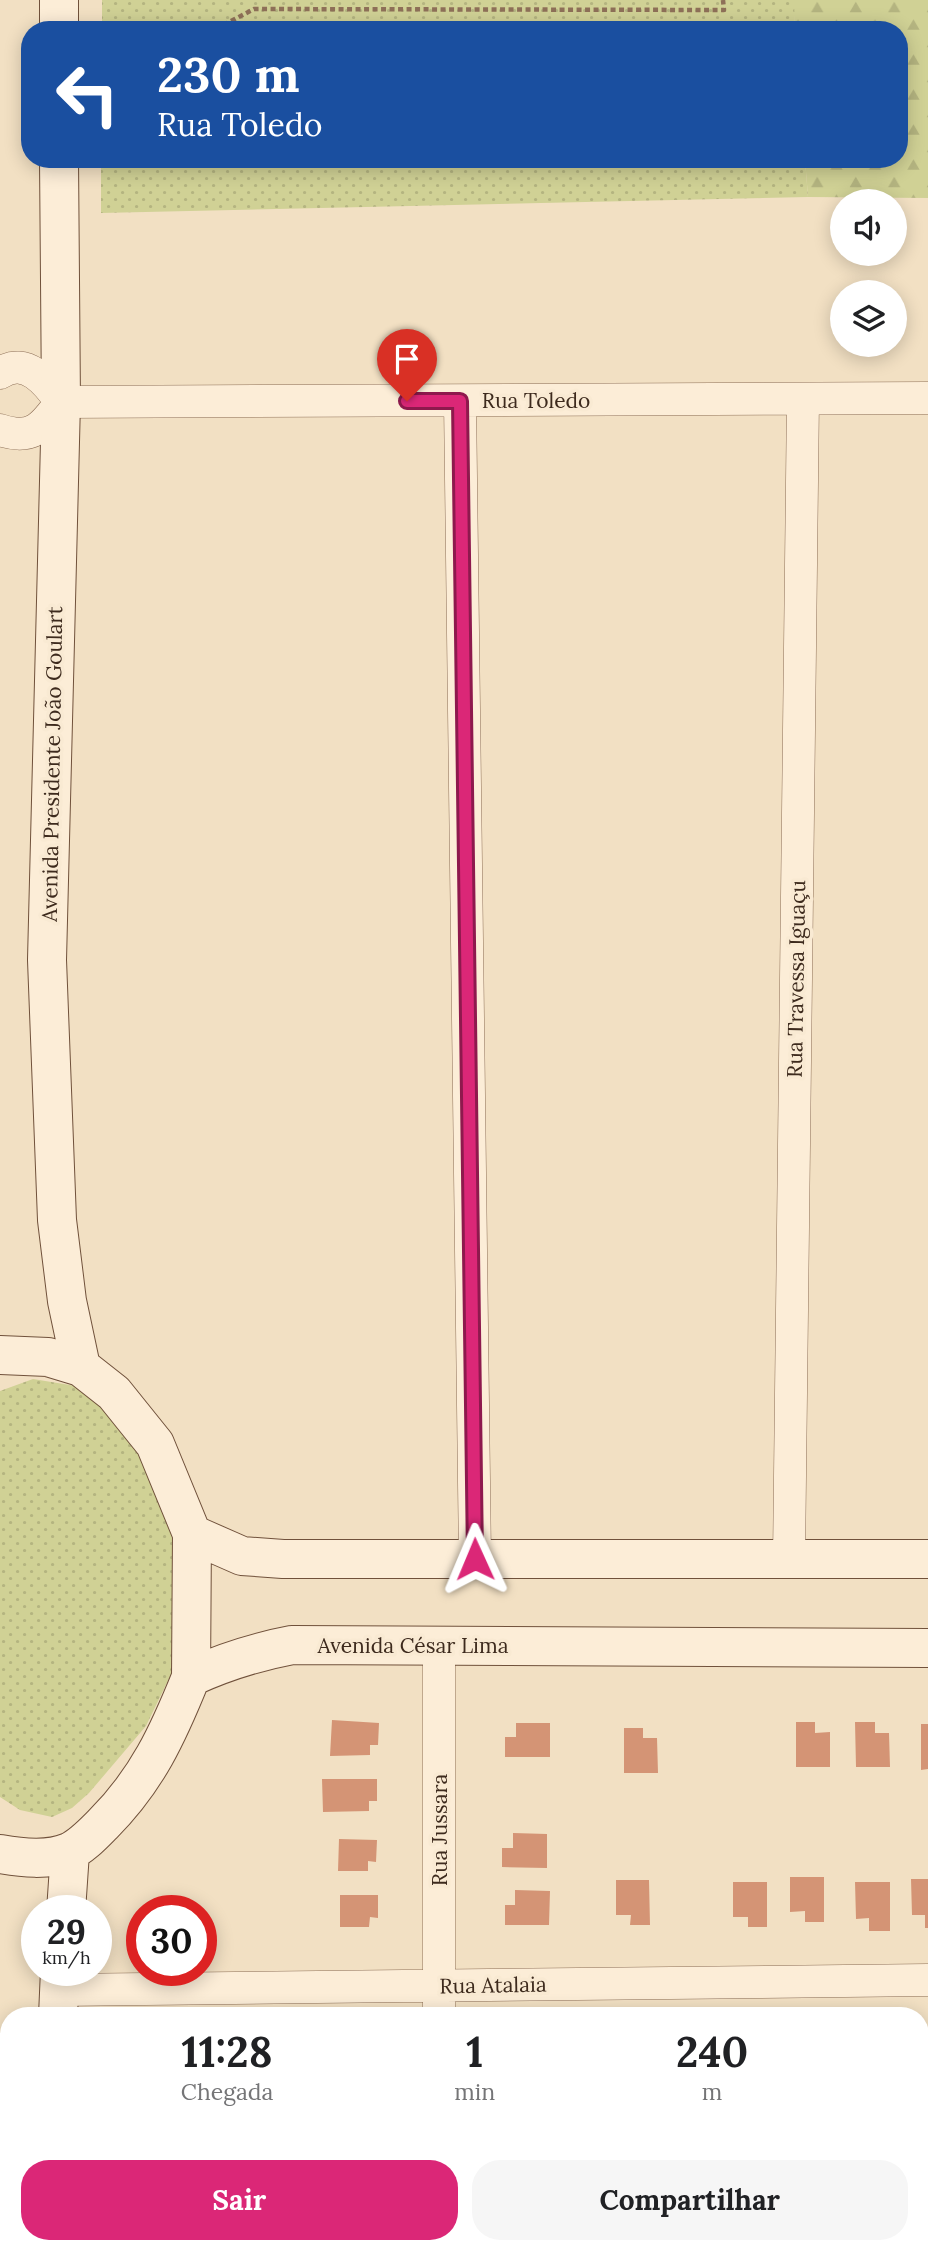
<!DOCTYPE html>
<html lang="pt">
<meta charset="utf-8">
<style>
:root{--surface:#fff;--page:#f6f6f6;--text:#202124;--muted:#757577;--accent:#db2777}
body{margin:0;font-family:Lora,serif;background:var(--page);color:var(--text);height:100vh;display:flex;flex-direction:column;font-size:26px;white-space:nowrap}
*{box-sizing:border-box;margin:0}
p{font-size:23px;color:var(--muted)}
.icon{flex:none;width:38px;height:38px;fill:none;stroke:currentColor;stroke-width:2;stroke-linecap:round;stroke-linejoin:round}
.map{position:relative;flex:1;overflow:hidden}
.drawer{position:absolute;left:0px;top:2007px;width:929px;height:247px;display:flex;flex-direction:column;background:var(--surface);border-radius:28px 28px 0 0;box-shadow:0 4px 18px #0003}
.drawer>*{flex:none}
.banner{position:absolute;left:21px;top:21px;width:887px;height:147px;border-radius:28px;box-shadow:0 4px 18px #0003;background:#1a4fa0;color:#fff;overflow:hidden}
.fabs{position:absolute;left:830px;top:189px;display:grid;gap:14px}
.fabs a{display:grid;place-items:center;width:77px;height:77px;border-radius:50%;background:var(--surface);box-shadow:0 4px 18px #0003;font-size:35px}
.speed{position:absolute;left:21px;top:1895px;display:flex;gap:14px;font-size:35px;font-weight:700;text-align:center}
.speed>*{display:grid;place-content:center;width:91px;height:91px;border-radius:50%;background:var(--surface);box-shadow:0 4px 18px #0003;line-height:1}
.speed small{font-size:18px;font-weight:400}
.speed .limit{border:10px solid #d22;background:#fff;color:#111}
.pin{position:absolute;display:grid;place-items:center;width:60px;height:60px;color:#fff;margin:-72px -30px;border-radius:50% 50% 50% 0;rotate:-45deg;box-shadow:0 0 7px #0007}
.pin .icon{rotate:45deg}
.me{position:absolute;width:77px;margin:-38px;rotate:359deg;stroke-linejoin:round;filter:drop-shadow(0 0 5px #0008)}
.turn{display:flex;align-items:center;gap:24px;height:147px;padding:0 21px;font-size:32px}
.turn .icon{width:91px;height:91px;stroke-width:2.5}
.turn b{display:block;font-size:49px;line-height:60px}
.eta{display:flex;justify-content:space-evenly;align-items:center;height:119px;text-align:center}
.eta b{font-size:42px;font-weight:800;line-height:49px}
.cta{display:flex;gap:14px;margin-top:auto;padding:14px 21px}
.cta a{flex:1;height:80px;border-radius:28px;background:var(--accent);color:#fff;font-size:28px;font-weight:800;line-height:80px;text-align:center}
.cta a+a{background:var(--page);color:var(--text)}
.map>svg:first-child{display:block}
.forest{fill:url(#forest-firs)}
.park{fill:url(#park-dots)}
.building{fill:#d49475}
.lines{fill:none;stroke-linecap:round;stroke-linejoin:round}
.street-casing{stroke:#8e7058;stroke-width:33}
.secondary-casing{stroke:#70513b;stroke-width:40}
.path{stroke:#8e7058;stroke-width:4.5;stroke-dasharray:5 3.5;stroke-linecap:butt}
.street{stroke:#fcedd7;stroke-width:32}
.secondary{stroke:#fcedd7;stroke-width:38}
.route-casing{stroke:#8e194d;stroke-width:18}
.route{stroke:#db2777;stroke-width:12}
.labels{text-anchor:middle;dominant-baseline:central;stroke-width:7;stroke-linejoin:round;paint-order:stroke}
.street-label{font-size:21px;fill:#3d2a1d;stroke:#f9ead3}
</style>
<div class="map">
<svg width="928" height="2253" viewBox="0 0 928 2253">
<defs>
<pattern id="forest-firs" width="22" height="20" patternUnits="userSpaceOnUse" patternTransform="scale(1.75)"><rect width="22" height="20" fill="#d0d195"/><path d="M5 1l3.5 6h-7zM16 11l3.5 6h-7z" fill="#b4b480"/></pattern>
<pattern id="park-dots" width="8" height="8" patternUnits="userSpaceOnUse" patternTransform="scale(1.75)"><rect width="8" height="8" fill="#d0d195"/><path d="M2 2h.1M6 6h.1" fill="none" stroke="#b4b480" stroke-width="1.8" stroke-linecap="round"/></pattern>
</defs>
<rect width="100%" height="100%" fill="#f2e0c3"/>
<!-- forest -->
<path class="forest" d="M 793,0 L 928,0 L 928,198 L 808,197 L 805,159 L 900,159 L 900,30 L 795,30 Z"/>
<!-- park -->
<path class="park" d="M 102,0 L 794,0 L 795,30 L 108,30 L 102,25 Z
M 101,159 L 805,159 L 808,197 L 101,213 Z
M 33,1379 L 76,1386 L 123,1426 L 164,1491 L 176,1541 L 176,1664 L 146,1726 L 89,1793 L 72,1808 L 52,1817 L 20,1810 L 0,1797 L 0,1391 Z"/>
<!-- building -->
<path class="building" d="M 332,1720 L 379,1723 L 378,1745 L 370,1745 L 370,1755 L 330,1756 Z
M 796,1722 L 815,1722 L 815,1733 L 830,1732 L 830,1767 L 796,1767 Z
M 855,1722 L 875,1722 L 875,1733 L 889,1733 L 890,1767 L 856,1767 Z
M 516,1723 L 550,1723 L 550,1757 L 505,1757 L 505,1737 L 516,1737 Z
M 921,1724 L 928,1724 L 928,1769 L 921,1770 Z
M 624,1728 L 643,1728 L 643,1738 L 657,1738 L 658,1773 L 624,1773 Z
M 322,1779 L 377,1779 L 377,1801 L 369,1801 L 369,1811 L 323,1812 Z
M 513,1833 L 547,1834 L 547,1868 L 502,1867 L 502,1848 L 513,1848 Z
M 339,1839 L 377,1840 L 376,1862 L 368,1861 L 368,1871 L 338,1871 Z
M 790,1877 L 824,1877 L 824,1922 L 805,1922 L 805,1911 L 790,1912 Z
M 911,1879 L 928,1879 L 928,1928 L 925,1928 L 925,1915 L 912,1915 Z
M 616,1880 L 649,1880 L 650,1925 L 630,1925 L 631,1915 L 616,1915 Z
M 733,1882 L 767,1882 L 767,1927 L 748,1927 L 748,1917 L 733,1917 Z
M 855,1882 L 890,1882 L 890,1931 L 869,1931 L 869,1918 L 856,1919 Z
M 515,1890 L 550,1891 L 549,1925 L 505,1925 L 505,1905 L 515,1905 Z
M 340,1895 L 378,1895 L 378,1918 L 370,1917 L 369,1927 L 340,1927 Z
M 921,2046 L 928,2046 L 928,2105 L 920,2105 Z
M 920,2210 L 928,2210 L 928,2246 L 920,2246 Z
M 237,2245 L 267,2245 L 267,2253 L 237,2253 Z
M 340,2245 L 370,2245 L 370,2253 L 340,2253 Z
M 500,2245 L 545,2245 L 545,2253 L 501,2253 Z
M 632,2245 L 651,2245 L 651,2253 L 632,2253 Z
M 684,2245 L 722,2245 L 721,2253 L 684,2253 Z
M 750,2245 L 771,2245 L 771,2253 L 750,2253 Z
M 808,2245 L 829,2245 L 829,2253 L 808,2253 Z
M 871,2245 L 893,2245 L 893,2253 L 871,2253 Z"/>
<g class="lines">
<!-- street casing -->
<g class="street-casing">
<path id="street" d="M 0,373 C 26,356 47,382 61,402
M 460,401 L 475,1559
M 61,402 L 928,398
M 0,430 C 32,441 43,427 61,402
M 789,1559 L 803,399
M 58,1990 L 928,1980
M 439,2016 L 439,1644
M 439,2253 L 439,2245"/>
</g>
<!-- secondary casing -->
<g class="secondary-casing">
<path id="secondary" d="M 59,30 L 59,0
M 59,159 L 61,402 L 47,960 L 57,1220 L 67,1301 L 81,1367
M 0,1355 L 48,1357 L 81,1367 L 114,1393 L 155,1444 L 192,1534 L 242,1556 L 283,1559 L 928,1559
M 191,1677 L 192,1534
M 0,1854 C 22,1858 48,1861 69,1852 C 82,1846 93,1834 103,1824 C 147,1780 168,1734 191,1677 C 226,1661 255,1652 292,1645 L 928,1648
M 66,1911 L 70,1852
M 58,2016 L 60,1970
M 56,2253 L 56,2245"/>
</g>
<!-- path -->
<path class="path" d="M 216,29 L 254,9 L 724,10 L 723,0"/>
<!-- street -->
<use href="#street" class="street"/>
<!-- secondary -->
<use href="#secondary" class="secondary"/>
</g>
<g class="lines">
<!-- route casing -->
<g class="route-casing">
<path id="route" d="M 407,401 L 460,401 L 475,1559"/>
</g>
<!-- route -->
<use href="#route" class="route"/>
</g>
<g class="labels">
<!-- street labels -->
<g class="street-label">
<text x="536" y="400">Rua Toledo</text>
<text transform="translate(52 764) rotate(-89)">Avenida Presidente João Goulart</text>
<text transform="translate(796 979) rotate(-89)">Rua Travessa Iguaçu</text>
<text x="413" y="1645">Avenida César Lima</text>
<text transform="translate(439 1830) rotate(-90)">Rua Jussara</text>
<text transform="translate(493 1985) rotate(-1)">Rua Atalaia</text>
</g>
</g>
</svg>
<div class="fabs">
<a><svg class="icon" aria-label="sound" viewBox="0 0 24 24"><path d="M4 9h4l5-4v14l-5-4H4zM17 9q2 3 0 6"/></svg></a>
<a><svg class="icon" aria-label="layers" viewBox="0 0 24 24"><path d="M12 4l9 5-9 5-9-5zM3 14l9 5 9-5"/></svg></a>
</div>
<div class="speed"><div>29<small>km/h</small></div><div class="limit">30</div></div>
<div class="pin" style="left:407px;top:401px;background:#d93025"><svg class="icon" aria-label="arrive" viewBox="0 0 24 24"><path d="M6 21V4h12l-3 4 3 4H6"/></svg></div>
<svg class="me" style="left:475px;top:1559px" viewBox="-20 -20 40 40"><path d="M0-17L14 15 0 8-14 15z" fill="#db2777" stroke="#fff" stroke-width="4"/></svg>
<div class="banner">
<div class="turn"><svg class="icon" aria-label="left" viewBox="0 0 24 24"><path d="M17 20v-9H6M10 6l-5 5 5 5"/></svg><div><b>230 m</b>Rua Toledo</div></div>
</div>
<section class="drawer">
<div class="eta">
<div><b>11:28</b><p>Chegada</p></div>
<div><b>1</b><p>min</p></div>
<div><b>240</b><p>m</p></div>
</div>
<div class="cta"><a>Sair</a><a>Compartilhar</a></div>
</section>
</div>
